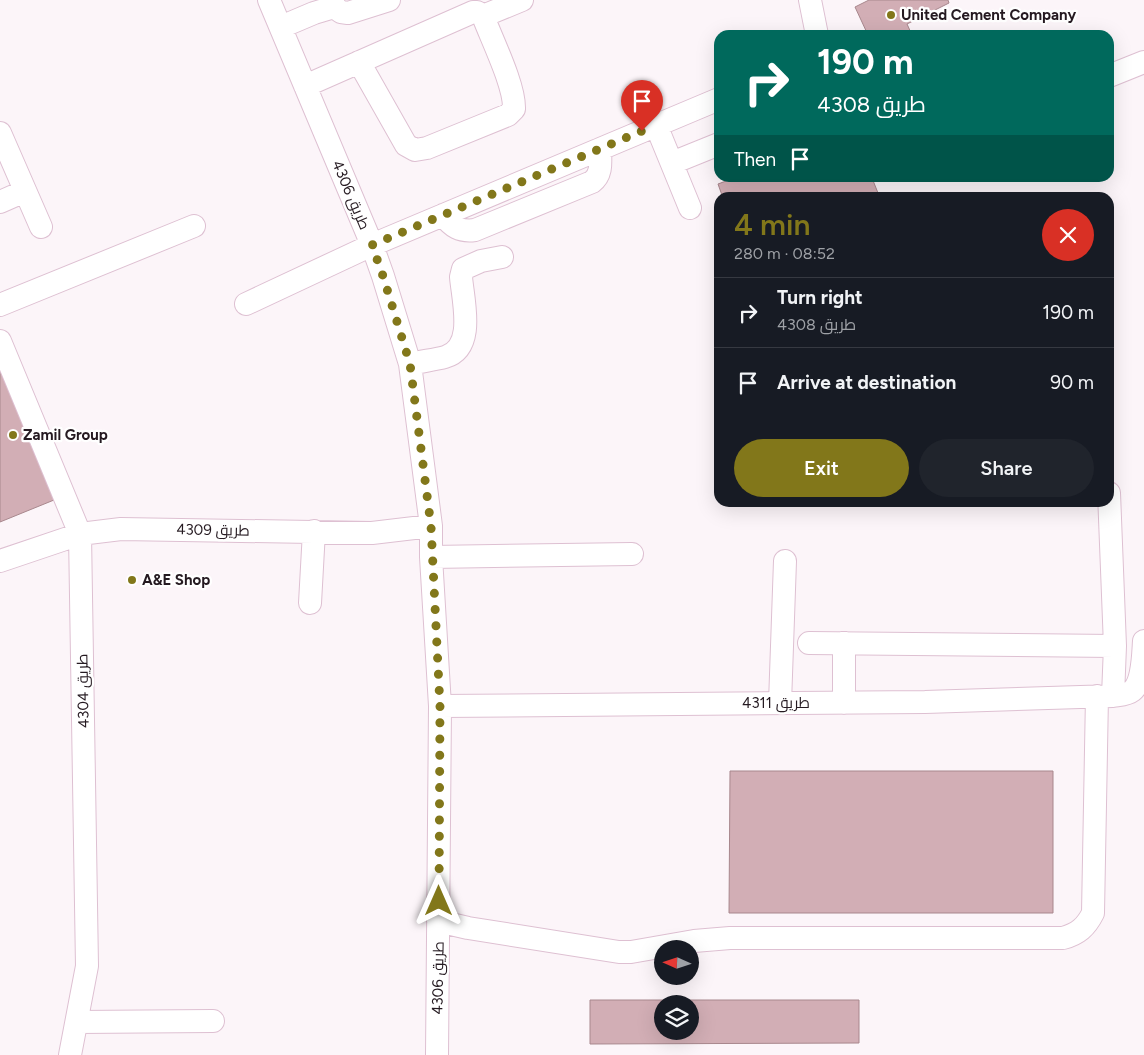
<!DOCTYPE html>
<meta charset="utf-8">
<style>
:root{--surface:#171b24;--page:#20242c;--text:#f1f3f6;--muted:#9ea1a6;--line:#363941;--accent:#82771a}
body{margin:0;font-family:Figtree,Cairo,sans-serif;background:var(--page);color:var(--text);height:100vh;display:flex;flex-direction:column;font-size:19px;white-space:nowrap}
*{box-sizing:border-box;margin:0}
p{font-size:16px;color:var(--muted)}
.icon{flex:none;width:28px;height:28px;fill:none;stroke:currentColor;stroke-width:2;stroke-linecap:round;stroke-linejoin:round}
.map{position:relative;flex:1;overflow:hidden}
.side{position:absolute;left:714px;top:192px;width:400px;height:315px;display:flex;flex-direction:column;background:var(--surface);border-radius:15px;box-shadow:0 5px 20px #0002}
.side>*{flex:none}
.banner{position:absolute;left:714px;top:30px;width:400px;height:152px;border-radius:15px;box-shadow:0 5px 20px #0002;background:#00695c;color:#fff;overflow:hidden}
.needle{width:32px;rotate:273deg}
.tools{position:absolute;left:654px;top:940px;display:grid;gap:10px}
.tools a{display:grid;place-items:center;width:45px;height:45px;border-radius:50%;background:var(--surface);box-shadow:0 5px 20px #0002;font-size:25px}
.pin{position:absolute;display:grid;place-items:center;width:42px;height:42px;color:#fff;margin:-51px -21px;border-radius:50% 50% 50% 0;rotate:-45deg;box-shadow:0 0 5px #0007}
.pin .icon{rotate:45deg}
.me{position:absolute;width:55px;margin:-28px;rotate:0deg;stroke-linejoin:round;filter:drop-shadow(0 0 4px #0008)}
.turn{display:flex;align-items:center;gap:18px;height:105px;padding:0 20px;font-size:22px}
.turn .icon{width:65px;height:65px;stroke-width:2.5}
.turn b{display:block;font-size:35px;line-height:42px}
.then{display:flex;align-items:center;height:48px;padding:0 20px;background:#0003;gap:10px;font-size:19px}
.round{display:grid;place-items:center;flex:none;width:52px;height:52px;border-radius:26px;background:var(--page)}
.head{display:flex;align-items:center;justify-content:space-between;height:85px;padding:0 20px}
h1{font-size:30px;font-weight:600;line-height:38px;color:var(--accent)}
.cta{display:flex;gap:10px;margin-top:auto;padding:10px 20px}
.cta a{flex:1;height:58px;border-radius:30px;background:var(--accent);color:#fff;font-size:20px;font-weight:600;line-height:58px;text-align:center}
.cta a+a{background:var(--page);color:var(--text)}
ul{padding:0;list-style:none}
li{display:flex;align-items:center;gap:15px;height:70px;padding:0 20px;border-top:1px solid var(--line)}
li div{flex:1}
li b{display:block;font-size:19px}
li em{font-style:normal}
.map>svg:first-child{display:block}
.building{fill:#d2aeb5;stroke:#a8878d;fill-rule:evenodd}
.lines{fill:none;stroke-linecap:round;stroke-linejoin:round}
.minor-casing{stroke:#dec0d2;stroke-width:24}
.minor{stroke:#fff;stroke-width:22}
.route{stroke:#82771a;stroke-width:9;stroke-dasharray:0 16.2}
.poi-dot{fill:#82771a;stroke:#fff;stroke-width:2}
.labels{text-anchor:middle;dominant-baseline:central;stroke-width:4.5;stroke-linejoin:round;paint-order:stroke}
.poi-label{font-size:15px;font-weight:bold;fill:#251a21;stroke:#fff;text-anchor:start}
.street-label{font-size:15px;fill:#251a21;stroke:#fff}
</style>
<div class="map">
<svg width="1144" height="1055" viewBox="0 0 1144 1055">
<rect width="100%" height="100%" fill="#fcf5f9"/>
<!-- building -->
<path class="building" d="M 869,0 L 948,0 L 949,3 L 907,24 L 912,35 L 868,35 L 855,7 Z
M 734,178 L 872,178 L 880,198 L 723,198 L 718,184 Z
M 0,369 L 54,500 L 0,522 Z
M 730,771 L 1053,771 L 1053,913 L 729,913 Z
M 590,1000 L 859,1000 L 859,1043 L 590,1044 ZM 662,1004 L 690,1004 L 690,1031 L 662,1031 Z"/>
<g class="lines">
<!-- minor casing -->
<g class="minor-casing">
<path id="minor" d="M 269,0 L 372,245 L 383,276 L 410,364 L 431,526 L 431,557 L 440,706 L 437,1055
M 333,0 L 334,7 L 341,12 L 348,13 L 389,0
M 810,0 L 817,35
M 483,16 L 522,0
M 281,27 L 314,13 L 334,7
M 1109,76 L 1144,62
M 305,86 L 473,12 L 477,12 L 483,16 C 492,40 515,86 514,109 L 508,115 L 427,148 L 415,150 L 406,145 L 359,62
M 656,125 L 690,208
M 0,133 L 41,227
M 672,163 L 719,144
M 0,202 L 25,191
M 443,215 C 452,227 460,232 475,230 L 592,182 C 603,174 600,160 600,149
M 246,304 L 372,245 L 719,99
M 0,305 L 194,226
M 0,341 L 80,534 L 87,966 L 70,1055
M 410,364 C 422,361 434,360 445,357 C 476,348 463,301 461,277 L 463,269 L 481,261 L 502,257
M 1109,493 L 1115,646 L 1113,696
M 431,557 L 632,554
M 0,561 L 80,534 L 121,529 L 372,533 L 431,526
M 310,603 L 314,531
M 809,643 L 1115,646
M 780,703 L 785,561
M 844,703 L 844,643
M 440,706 L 925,702 L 1113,696 C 1119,695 1127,695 1132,691 C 1143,682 1143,655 1144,641
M 438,921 L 468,928 L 619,952 L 631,952 L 694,941 L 730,938 L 1063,938 C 1078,934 1086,927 1093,913 L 1097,696
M 77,1022 L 213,1021"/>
</g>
<!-- minor -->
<use href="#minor" class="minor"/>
</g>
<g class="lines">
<!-- route -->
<path class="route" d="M 439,901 L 440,706 L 431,526 L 410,364 L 383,276 L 372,245 L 642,131"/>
</g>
<!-- markers -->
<g class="poi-dot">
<circle cx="891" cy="15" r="5"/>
<circle cx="13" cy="435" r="5"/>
<circle cx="132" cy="580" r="5"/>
</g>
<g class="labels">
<!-- poi labels -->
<g class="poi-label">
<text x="901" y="15">United Cement Company</text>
<text x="23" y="435">Zamil Group</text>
<text x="142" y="580">A&amp;E Shop</text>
</g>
<!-- street labels -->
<g class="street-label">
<text transform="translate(351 195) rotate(67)">طريق 4306</text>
<text transform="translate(213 530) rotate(1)">طريق 4309</text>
<text transform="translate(83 691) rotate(-91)">طريق 4304</text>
<text x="776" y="703">طريق 4311</text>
<text transform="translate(438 978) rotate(-89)">طريق 4306</text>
</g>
</g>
</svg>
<div class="tools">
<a><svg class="needle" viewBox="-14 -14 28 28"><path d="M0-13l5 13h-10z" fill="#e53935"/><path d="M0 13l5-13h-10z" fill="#9ea1a6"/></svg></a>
<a><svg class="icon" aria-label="layers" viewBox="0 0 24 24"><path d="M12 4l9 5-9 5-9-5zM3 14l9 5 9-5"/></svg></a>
</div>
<div class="pin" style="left:642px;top:131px;background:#d93025"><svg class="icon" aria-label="arrive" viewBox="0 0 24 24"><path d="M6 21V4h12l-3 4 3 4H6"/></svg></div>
<svg class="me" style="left:439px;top:901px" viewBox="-20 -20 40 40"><path d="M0-17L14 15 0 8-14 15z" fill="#82771a" stroke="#fff" stroke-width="4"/></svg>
<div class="banner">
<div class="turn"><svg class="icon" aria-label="right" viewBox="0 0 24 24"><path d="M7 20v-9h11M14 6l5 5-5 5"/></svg><div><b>190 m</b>طريق 4308</div></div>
<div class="then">Then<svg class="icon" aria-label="arrive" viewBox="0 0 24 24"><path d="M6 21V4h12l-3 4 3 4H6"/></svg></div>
</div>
<section class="side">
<div class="head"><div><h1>4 min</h1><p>280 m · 08:52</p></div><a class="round" style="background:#d93025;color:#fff"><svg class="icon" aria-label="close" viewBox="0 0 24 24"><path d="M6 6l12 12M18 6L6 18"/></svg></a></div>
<ul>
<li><svg class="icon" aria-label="right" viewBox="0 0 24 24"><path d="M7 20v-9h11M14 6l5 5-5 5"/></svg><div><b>Turn right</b><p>طريق 4308</p></div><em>190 m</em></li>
<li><svg class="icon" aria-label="arrive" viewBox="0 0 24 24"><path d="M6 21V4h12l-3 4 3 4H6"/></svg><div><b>Arrive at destination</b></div><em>90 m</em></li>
</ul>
<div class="cta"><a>Exit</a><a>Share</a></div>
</section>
</div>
